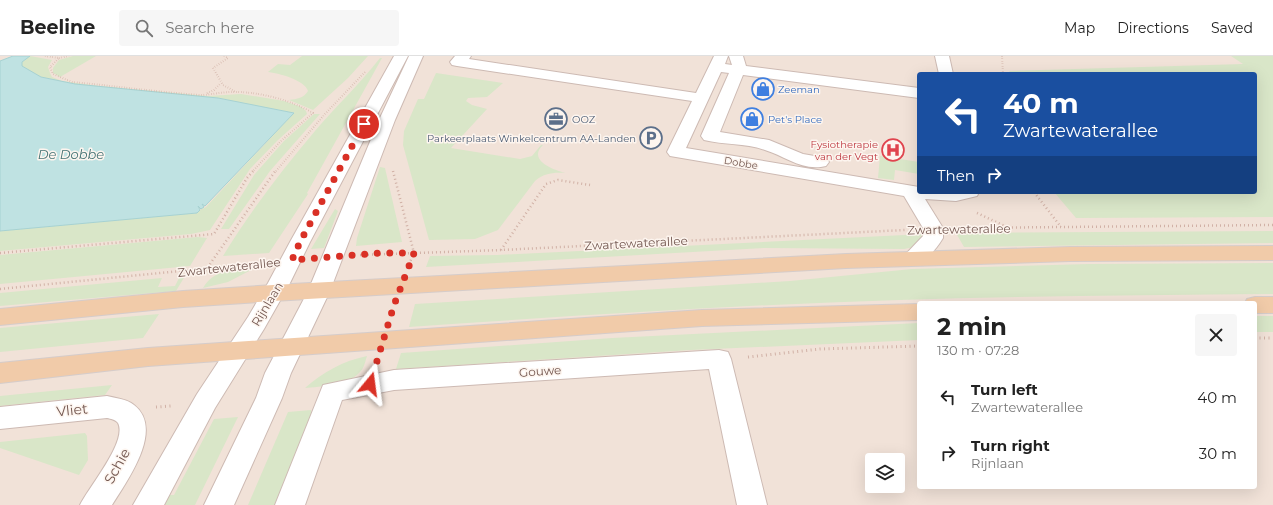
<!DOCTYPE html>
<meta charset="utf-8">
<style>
:root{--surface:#fff;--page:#f6f6f6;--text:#222;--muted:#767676;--line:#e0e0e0}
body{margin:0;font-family:Montserrat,sans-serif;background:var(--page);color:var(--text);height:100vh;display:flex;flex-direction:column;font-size:15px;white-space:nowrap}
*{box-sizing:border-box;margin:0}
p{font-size:13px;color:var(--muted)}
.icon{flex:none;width:22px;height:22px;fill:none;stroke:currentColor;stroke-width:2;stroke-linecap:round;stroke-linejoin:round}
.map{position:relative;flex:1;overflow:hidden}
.side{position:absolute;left:917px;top:245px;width:340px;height:188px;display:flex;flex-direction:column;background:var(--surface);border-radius:4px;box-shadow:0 4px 16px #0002}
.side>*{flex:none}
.hud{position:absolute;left:917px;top:16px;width:340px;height:122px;border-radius:4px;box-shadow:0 4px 16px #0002;background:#1a4fa0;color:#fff;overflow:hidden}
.tools{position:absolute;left:865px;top:397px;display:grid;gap:8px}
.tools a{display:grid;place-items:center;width:40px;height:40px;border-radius:4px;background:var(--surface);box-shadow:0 4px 16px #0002;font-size:20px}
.pin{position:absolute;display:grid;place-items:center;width:34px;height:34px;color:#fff;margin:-17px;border:2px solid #fff;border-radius:50%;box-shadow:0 1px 4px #0007}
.me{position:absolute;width:44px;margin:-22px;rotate:16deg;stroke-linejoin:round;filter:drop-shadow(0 0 3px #0008)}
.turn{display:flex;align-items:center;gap:14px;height:84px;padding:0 20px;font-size:18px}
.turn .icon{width:52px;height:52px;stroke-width:2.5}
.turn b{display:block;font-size:28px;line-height:34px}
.then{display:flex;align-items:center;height:38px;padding:0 20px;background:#0003;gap:8px;font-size:15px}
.round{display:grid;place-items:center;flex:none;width:42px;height:42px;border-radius:4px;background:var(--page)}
.head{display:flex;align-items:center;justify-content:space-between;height:68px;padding:0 20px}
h1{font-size:24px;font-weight:700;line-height:30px}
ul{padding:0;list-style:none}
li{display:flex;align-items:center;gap:12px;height:56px;padding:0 20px}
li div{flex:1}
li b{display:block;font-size:15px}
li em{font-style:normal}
header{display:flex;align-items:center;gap:24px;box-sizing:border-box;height:56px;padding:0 20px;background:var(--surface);border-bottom:1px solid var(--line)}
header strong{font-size:19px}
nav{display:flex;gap:22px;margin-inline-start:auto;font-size:14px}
.search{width:280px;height:36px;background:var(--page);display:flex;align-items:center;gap:10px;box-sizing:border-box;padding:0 14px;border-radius:4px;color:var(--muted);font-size:15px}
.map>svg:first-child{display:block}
.residential{fill:#f1e2d8;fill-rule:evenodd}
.green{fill:#d9e6c8}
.water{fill:#bfe2e2;stroke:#a6d2d2}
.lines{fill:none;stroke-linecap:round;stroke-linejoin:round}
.minor-casing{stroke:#cdbab3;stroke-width:2}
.major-casing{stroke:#d5ccca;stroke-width:2}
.path-far2{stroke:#d1b1a6;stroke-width:2;stroke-dasharray:0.5 2;stroke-linecap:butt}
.path-far1{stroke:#d1b1a6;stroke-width:2.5;stroke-dasharray:1 3;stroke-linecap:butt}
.path{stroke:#d1b1a6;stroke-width:3;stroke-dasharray:1 3.5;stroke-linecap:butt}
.minor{fill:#fff;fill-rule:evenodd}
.major{fill:#f1cba9;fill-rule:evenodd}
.route{stroke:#d93025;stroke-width:7;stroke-dasharray:0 12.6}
.labels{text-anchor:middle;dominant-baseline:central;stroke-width:3;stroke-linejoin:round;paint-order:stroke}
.far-shop-label{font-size:10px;fill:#366cbe;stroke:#fdf5ef;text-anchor:start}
.far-service-label{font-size:10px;fill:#4e5e75;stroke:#fdf5ef;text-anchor:start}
.far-health-label{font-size:10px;fill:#be3a42;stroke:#fdf5ef;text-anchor:end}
.far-street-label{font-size:10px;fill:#72564f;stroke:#fdf5ef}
.street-label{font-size:12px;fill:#72564f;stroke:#fdf5ef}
.water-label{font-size:13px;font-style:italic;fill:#457475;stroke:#fdf5ef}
.near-street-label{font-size:14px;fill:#72564f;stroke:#fdf5ef}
</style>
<header>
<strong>Beeline</strong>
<div class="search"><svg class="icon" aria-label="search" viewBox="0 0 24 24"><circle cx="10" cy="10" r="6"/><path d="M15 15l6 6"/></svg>Search here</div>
<nav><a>Map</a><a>Directions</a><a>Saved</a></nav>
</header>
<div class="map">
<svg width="1273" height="449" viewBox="0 0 1273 449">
<rect width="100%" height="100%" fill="#faf1e9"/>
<!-- residential -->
<path class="residential" d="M 0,0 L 1273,0 L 1273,449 L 0,449 ZM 919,18 L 1255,18 L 1255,136 L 919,136 ZM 919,247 L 1255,247 L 1255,431 L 919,431 ZM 872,404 L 898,404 L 898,430 L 872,430 Z"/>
<!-- green -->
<path class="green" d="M 30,0 L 52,4 L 48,11 L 50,17 L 52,21 L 62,25 L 99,30 L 208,40 L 241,38 L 284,45 L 301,51 L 306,55 L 307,58 L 278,84 L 250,113 L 210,174 L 191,178 L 0,195 L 0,175 L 197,157 L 200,154 L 206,151 L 294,57 L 218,42 L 75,28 L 41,21 L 22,10 L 22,6 Z
M 73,0 L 96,0 L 60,21 L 53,17 L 53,12 L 59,4 Z
M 302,0 L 368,0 L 348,22 L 313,54 L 289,44 C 297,43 304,42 308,35 C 305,24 278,17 268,16 L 278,8 L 290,9 Z
M 1231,0 L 1273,0 L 1273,161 L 1076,162 L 1054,136 L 1255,136 L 1255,18 L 1012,18 L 1009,15 L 1243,8 Z
M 380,2 L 382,2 L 307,137 L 308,138 L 269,197 L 223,200 C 250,156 281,115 315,75 C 336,50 360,28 380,2 Z
M 436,17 L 503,27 L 487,41 L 468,42 L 466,45 L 472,49 L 487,53 L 451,92 L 520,103 L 532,100 L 541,89 L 543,89 C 526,105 557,115 566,117 C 554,116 544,117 535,125 L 498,174 L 475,183 L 429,184 L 403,89 L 404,75 L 418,43 L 424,43 Z
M 314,58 L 320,58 L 270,115 L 229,173 L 221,173 L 254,119 L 284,85 Z
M 880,100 L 919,106 L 919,118 L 895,114 L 894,124 L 878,122 Z
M 380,111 L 385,112 L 402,186 L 356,190 L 357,182 Z
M 335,153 L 338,155 L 324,192 L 311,193 Z
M 1273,175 L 1273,187 L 964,191 L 956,177 Z
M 925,178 L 914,191 L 904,193 L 764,192 L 426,211 L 430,200 L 497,199 Z
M 198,181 L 207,182 L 190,210 L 0,228 L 0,199 Z
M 1273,207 L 1273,238 C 1148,239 1024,240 899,244 C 735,249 572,260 409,271 L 415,248 L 790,225 L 912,213 L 1089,208 Z
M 253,213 L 228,226 L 203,232 C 215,212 232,215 253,213 Z
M 180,220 L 185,220 L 176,235 L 0,250 L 0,237 L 162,222 L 158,231 L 175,230 Z
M 159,258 L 143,282 L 0,296 L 0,272 Z
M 1255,260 L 1273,260 L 1273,276 L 1255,276 Z
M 919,267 L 919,284 L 691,294 L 396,313 L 401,297 L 612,282 Z
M 367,300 C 365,306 364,313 359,317 C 349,328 320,331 305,332 C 323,316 343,305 367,300 Z
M 112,329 L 105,339 L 0,350 L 0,340 Z
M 311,354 L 312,357 L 276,449 L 248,449 L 288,356 Z
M 238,361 L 195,449 L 160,449 L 165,439 L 174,439 L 214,363 Z
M 85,377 L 87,380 L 88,404 L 79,419 L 0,392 L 0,386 Z"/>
<!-- water -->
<path class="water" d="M 13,0 L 30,0 L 22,6 L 22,10 L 41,21 L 75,28 L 218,42 L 294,57 L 205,150 L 202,148 L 204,151 L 201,153 L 198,150 L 200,154 L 197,157 L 0,175 L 0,5 Z"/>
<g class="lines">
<!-- minor casing -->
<g class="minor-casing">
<path id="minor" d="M 394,0 L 408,0 L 310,186 L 290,227 L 264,273 L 215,352 L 164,449 L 133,449 L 197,338 L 248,261 L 268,227 L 290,186 Z
M 409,0 L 423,0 L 395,64 L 330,235 L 291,317 L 282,342 L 234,449 L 204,449 L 256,342 L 265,317 L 308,235 L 379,64 Z
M 455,0 L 471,0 L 469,3 L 696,37 L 714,0 L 728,0 L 725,8 L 732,9 L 729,0 L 743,0 L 746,10 L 919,32 L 919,42 L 743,19 L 720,76 L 769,84 L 803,98 L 826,102 L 829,106 L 826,110 C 803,116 785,100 765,94 C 746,87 724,89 704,84 L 701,80 L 729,17 L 721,16 L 686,92 L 919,131 L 919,136 L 979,136 L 977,140 L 956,145 L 925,143 L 943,172 L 943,182 C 935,195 922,211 905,207 L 902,202 L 923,180 L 923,172 L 904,140 L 670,100 L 667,96 L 692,45 L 457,10 L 452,9 L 450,6 Z
M 935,0 L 949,0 L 953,18 L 939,18 Z
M 719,294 L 728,296 L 731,303 L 767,449 L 737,449 L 709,313 L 394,334 L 342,344 L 305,449 L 275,449 L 323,329 L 394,314 Z
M 107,340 C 115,342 127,343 134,349 C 165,373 127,425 112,449 L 80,449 C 88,432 128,385 118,367 C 115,363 111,363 107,362 L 0,373 L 0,351 Z"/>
</g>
<!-- major casing -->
<g class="major-casing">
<path id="major" d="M 1273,190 L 1273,204 L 1070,205 L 846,212 L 273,245 L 183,251 L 0,269 L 0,253 L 183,235 L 273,229 L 846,198 L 1070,191 Z
M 1255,241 L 1273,241 L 1273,257 L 1255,257 L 1255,247 L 1245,247 L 1247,243 Z
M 919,248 L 919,264 L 702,270 L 148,310 L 0,327 L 0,307 L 148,292 L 702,254 Z"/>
</g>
<!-- path-far2 -->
<path class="path-far2" d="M 45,0 L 59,2 L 50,11 L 53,18 L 72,26 C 115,30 157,36 200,39 C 210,39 221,36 231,36 C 257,35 291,44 313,57 L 281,85 L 253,115
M 224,0 L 228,2 L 213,12 L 223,29 L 236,36
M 1002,0 L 1003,18
M 59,2 L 69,0
M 207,37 L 214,34 L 221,27
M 276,115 L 324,59 L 365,16"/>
<!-- path-far1 -->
<path class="path-far1" d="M 393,115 L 414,197 L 410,206
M 1034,136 L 1061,171
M 977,157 L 1007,171
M 960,172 L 1273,169
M 501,194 L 546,128 L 558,124 L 590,129
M 0,197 L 214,178 L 247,122 L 254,114
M 360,199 L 501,194 L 905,174
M 203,218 L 276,114
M 0,233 L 260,207"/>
<!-- path -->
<path class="path" d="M 1255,282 L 1273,282
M 748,301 L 820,293 L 919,290
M 156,351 L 171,350"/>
<!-- minor -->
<use href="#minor" class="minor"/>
<!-- major -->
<use href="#major" class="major"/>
</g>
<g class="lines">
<!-- route -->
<path class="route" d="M 364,68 L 300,186 L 292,204 L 380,197 L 414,197 L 394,249 L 370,328"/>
</g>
<!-- icons -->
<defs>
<g id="shop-ring" transform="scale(1.15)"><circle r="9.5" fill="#fdf5ef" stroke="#3f7fe0" stroke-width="1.5"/><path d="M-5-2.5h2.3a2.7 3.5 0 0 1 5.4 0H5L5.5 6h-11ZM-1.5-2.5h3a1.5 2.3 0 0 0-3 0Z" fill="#3f7fe0"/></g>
<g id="office-ring" transform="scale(1.15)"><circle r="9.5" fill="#fdf5ef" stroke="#5c6f8a" stroke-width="1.5"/><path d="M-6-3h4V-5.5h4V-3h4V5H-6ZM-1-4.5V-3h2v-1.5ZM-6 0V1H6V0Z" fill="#5c6f8a"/></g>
<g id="parking-ring" transform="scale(1.15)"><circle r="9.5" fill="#fdf5ef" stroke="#5c6f8a" stroke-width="1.5"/><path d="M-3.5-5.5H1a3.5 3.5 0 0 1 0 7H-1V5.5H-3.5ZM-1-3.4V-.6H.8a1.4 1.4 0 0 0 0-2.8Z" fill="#5c6f8a"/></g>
<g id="hospital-ring" transform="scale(1.15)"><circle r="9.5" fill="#fdf5ef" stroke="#e0444e" stroke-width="1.5"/><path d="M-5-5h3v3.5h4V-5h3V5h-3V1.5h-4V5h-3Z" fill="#e0444e"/></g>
</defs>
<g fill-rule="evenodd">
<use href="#shop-ring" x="763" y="33"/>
<use href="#office-ring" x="556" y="63"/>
<use href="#shop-ring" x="752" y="63"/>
<use href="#parking-ring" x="651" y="82"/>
<use href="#hospital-ring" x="893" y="94"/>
</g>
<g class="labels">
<!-- far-shop labels -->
<g class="far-shop-label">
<text x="778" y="33">Zeeman</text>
<text x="768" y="63">Pet's Place</text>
</g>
<!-- far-service labels -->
<g class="far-service-label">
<text x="572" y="63">OOZ</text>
<text x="636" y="82" text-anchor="end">Parkeerplaats Winkelcentrum AA-Landen</text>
</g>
<!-- far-health labels -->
<g class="far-health-label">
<text x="878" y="88">Fysiotherapie<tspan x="878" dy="12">van der Vegt</tspan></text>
</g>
<!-- far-street labels -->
<g class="far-street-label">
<text transform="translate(741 107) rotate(10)">Dobbe</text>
</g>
<!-- street labels -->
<g class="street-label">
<text transform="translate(959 173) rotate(-1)">Zwartewaterallee</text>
<text transform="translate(636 187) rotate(-3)">Zwartewaterallee</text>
<text transform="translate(229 211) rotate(-6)">Zwartewaterallee</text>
<text transform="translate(267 248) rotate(-59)">Rijnlaan</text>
<text transform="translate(540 315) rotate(-4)">Gouwe</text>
</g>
<!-- water labels -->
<g class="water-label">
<text x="71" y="98">De Dobbe</text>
</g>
<!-- near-street labels -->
<g class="near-street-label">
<text transform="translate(72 354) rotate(-6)">Vliet</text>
<text transform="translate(117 410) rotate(-61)">Schie</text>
</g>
</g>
</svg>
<div class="tools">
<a><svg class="icon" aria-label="layers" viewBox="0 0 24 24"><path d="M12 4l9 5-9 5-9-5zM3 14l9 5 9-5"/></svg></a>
</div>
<div class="pin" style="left:364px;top:68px;background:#d93025"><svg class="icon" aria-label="arrive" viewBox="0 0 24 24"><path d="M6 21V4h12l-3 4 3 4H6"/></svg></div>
<svg class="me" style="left:370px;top:328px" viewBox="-20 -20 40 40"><path d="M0-17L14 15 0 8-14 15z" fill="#d93025" stroke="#fff" stroke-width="4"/></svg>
<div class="hud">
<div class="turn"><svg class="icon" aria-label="left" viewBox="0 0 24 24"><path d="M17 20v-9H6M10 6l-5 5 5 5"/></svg><div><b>40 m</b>Zwartewaterallee</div></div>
<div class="then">Then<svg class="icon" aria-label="right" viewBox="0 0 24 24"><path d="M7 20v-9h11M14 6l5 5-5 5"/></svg></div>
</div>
<section class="side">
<div class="head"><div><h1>2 min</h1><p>130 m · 07:28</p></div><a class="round"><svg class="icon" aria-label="close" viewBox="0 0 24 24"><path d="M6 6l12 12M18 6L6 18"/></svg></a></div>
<ul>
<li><svg class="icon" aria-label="left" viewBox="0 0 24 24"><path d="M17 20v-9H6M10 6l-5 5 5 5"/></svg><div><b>Turn left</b><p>Zwartewaterallee</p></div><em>40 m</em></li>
<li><svg class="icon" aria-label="right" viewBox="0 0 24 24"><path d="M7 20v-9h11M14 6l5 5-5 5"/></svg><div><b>Turn right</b><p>Rijnlaan</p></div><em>30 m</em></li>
</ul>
</section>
</div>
